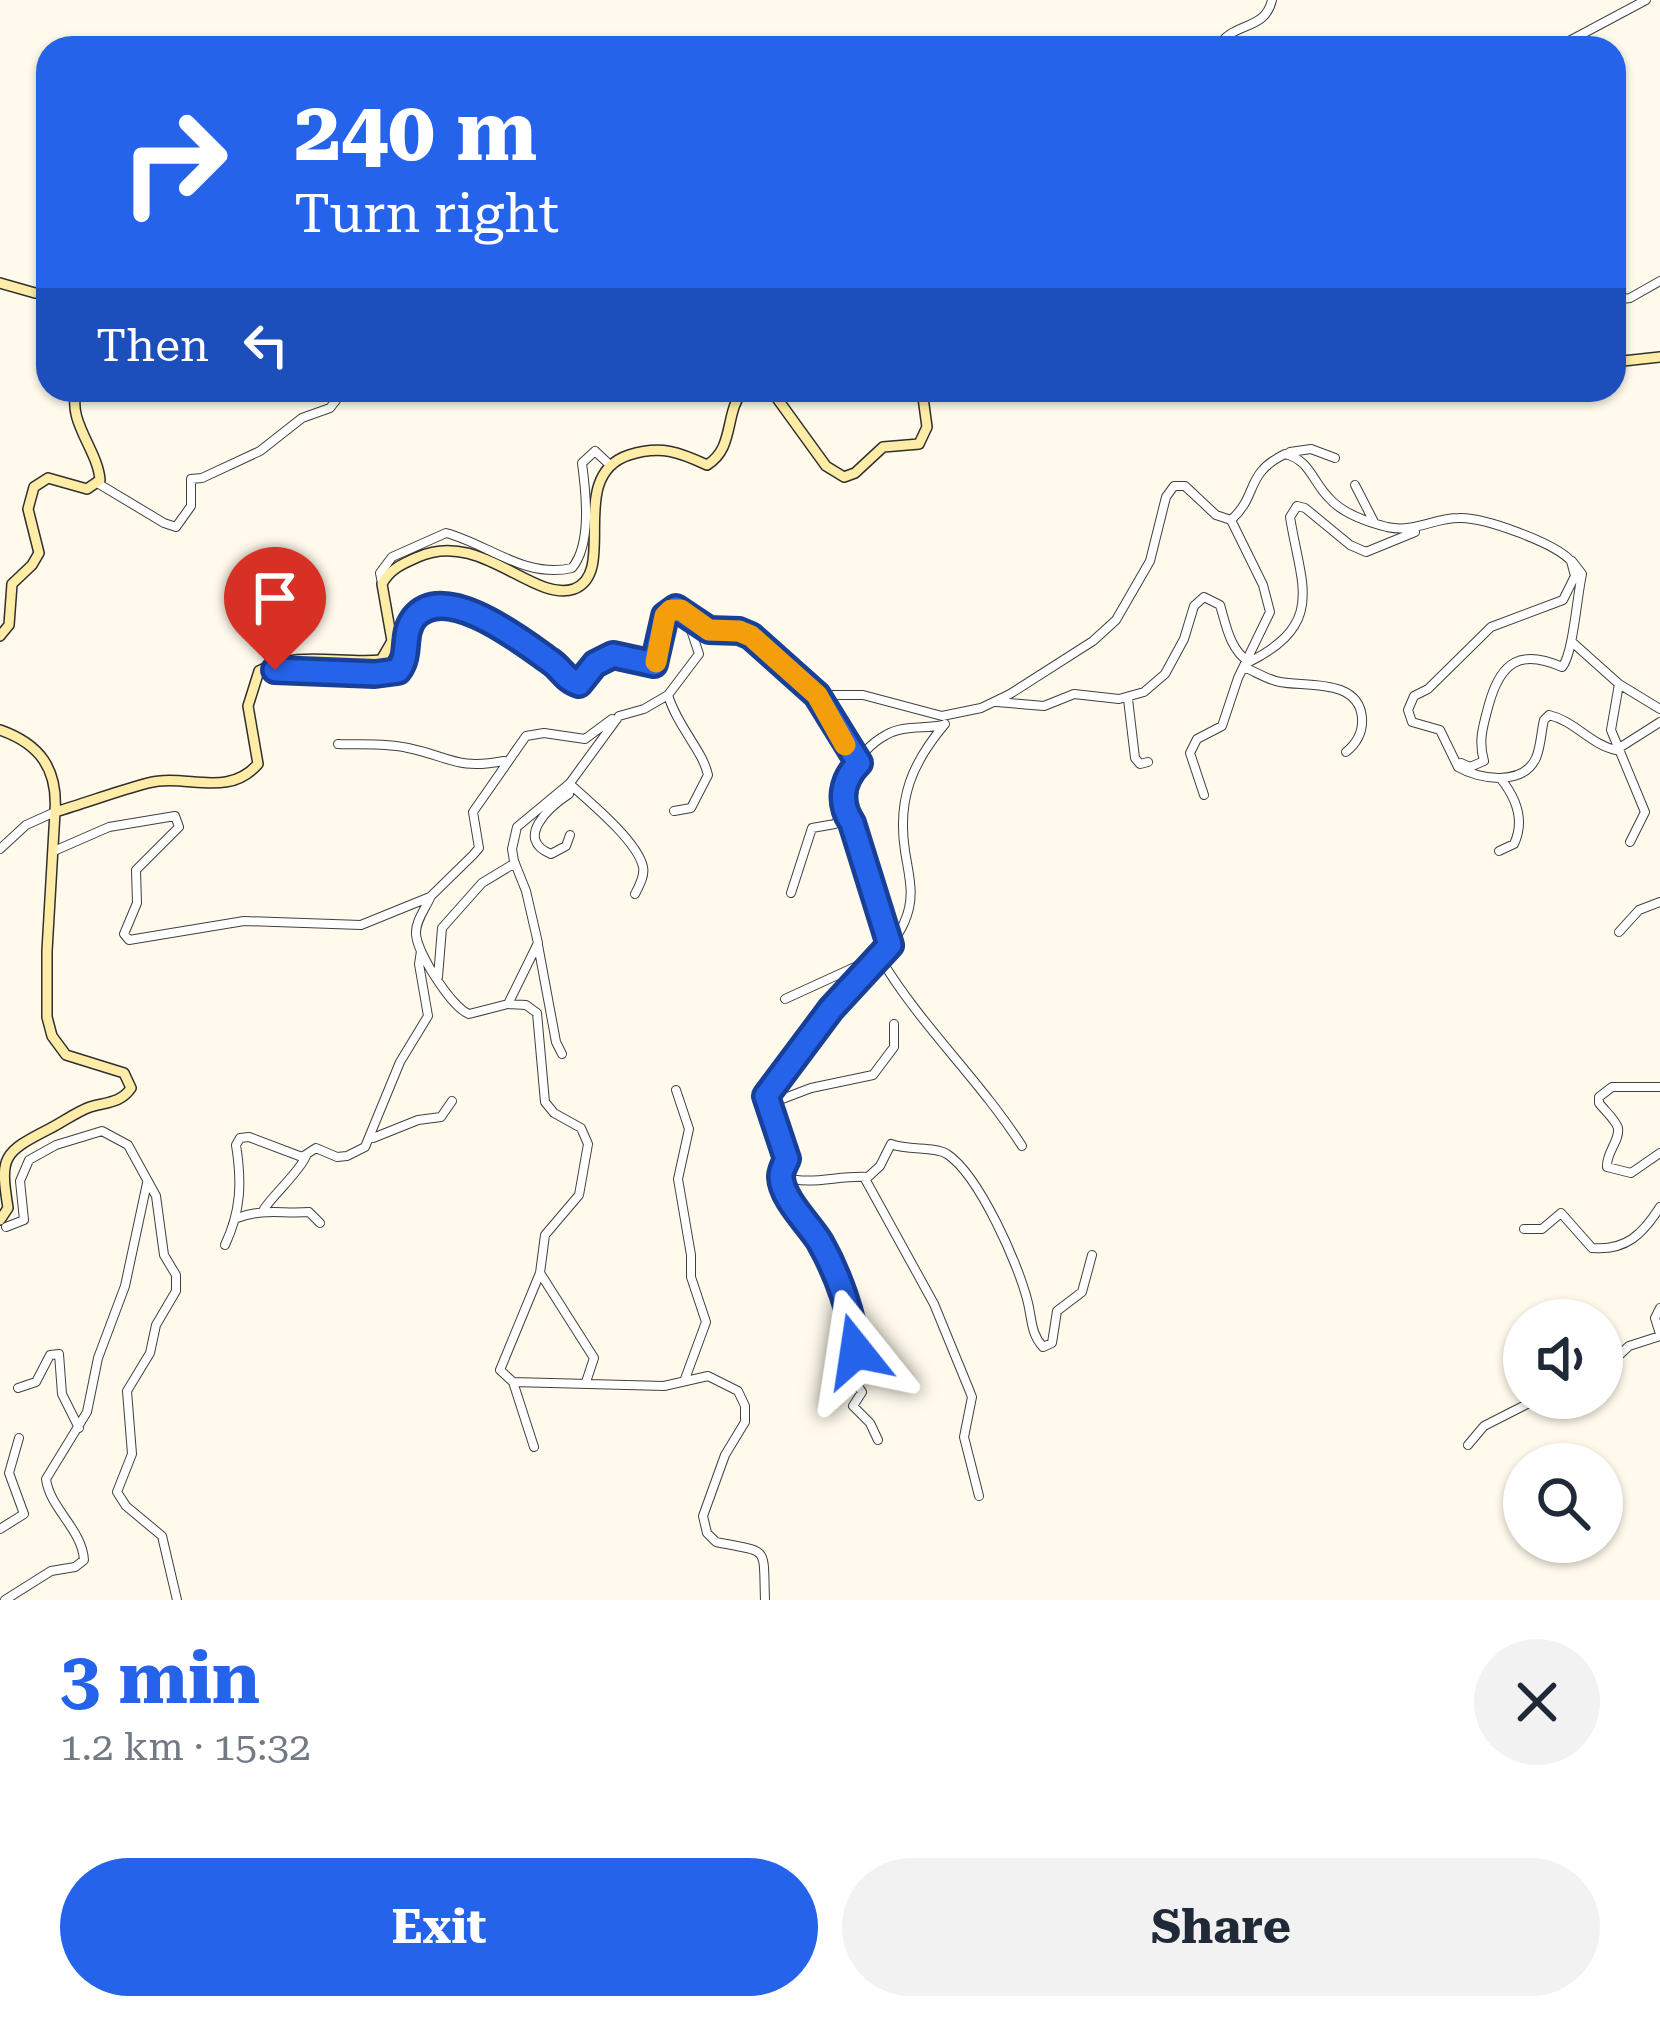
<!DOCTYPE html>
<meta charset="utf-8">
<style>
:root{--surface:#fff;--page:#f2f2f3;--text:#1f2937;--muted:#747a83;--accent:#2563eb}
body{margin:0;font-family:"Roboto Serif",serif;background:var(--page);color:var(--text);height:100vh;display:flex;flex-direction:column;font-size:45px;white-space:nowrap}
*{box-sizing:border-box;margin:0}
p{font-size:39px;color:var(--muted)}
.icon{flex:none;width:66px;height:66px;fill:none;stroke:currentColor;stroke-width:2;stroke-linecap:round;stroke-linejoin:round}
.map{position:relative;height:1600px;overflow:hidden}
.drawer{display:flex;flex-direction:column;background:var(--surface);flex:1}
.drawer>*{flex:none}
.hud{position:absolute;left:36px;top:36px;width:1590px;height:366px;border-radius:36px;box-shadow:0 3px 9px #0004;background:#2563eb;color:#fff;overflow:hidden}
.buttons{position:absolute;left:1503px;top:1299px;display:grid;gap:24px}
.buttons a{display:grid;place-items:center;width:120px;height:120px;border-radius:50%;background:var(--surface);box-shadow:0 3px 9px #0004;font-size:60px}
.pin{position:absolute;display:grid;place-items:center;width:102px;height:102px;color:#fff;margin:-123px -51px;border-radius:50% 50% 50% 0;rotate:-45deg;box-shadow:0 0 12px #0007}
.pin .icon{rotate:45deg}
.me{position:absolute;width:132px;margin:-66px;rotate:345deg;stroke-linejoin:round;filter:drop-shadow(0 0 9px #0008)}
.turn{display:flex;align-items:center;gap:42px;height:252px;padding:0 60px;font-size:54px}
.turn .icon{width:156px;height:156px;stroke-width:2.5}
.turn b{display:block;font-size:84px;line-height:102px}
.then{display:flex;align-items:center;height:114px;padding:0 60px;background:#0003;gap:24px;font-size:45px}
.round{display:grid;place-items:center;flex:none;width:126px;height:126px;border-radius:63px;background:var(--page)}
.summary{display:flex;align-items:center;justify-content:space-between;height:204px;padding:0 60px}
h1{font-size:72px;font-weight:700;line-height:90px;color:var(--accent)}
.action{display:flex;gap:24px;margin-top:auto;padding:24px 60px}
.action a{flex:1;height:138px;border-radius:72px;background:var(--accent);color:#fff;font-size:48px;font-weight:700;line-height:138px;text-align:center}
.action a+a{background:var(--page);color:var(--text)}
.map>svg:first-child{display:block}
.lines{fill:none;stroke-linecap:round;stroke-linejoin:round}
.street-casing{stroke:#404040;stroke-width:10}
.secondary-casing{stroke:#2f2f2f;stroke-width:12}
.street{stroke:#fff;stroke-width:8}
.secondary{stroke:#ffeda7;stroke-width:9}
.route-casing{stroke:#184099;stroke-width:30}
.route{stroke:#2563eb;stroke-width:21}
.slow{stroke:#f59e0b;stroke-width:21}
</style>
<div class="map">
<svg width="1660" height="1600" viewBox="0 0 1660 1600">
<rect width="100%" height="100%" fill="#fffaec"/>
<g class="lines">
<!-- street casing -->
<g class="street-casing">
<path id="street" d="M 1218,48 C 1231,21 1265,32 1272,0
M 1556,48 L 1646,0
M 1614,300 L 1630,298 L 1660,281
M 137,390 L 150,396 L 158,390
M 1290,452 L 1311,449 L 1335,458
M 99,484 L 164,523 L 176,527 L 191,506 L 191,479 L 202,478 L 260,451 L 302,418 L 330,408 L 344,390
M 1355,485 L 1374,522
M 382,583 L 380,573 L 392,557 L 446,533 C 488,544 525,579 572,568 C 592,544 586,493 582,463 L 595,451 L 610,465
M 686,615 L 699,654 L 668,695 L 644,709 L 619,716 L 570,783 L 517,827 L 512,849 L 514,861 L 526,891 L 538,943 L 508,1004 L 526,1005 L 537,1013 L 545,1102 L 554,1113 L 581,1128 L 588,1144 L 579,1195 L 545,1235 L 540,1273 L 500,1370 L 513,1382 L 664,1386 L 708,1376 L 738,1391 L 745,1406 L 745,1422 L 725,1455 L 703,1516 L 707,1533 L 716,1542 C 770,1553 763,1544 765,1600
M 1572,642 L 1619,684 L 1660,709
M 1244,667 C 1256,672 1268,680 1280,682 C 1305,687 1359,678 1362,718 C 1363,732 1357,743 1346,752
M 267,669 L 375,674 L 398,671 C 411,654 401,635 414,618 C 445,580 523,642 550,661 C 561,669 565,680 579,684 L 595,665 L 613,655 L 654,664 L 665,617 L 676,608 L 704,628 L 739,631 L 751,636 L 817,695 L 863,695 L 942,716 L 981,708 L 1010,694 L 1093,641 L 1116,620 L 1150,561 L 1166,497 L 1174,486 L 1185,486 L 1216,515 L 1231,520 C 1259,495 1244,474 1285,454 C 1310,460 1312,481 1329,498 C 1343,514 1367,522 1387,527 C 1415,533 1433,518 1459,518 C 1484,517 1555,543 1571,561 L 1575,576 L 1563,600 L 1491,627 L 1428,689 L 1414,696 L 1408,710 L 1412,722 L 1440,730 L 1458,767 C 1480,780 1523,786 1536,758 C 1541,746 1541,732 1544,720 L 1549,715 C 1575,721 1591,745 1616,750 L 1660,722
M 1619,684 L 1611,730 L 1645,812 L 1630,842
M 668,695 C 677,726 703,751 708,775 L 691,808 L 674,811
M 818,696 L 859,763
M 1128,699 L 1135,758 L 1140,764 L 1148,762
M 997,702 L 1044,706 L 1074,694 L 1119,699 L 1144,692 L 1165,674 L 1184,639 L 1194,606 L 1204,597 L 1220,605 C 1226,625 1230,650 1249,662 C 1326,623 1301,586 1290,517 L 1297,506 L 1305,508 L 1350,545 L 1366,552 L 1415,532
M 338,744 C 361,745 386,743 408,748 C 451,757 456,770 504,761
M 1461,763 L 1470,767 L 1484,761 C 1478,741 1483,726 1489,704 C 1501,661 1521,649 1562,667 C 1573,655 1577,596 1582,574 L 1572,561
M 572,786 C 591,803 638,842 643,867 C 645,876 639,886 635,894
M 1204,795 L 1190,753 L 1197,739 L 1222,726 L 1238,678 L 1270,612 L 1263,585 L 1231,520
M 570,835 L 566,846 L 551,854 C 514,839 549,807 569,794 L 571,784
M 0,849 L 26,825 L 55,812
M 54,851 L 109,827 L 175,816 L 179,827 L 136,870 L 137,903 L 124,934 L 129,940 L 244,921 L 361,925 L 430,897 L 473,855 L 479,848 L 473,812 L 526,736 L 544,733 L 585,739 L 612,719
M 1499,851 L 1514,844 C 1525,821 1516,798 1501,779
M 791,893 L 812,828 L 835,824 L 843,812
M 430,898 C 425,909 415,922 416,934 C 417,953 452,1008 469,1014 L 508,1004
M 1619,932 L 1639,910 L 1660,902
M 889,944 L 852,823 C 832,793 856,751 886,735 C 902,725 925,729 943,725
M 538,945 L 556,1042 L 562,1054
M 438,977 L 442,928 L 482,883 L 515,863
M 785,999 L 879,956 C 919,1024 979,1079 1022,1146
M 1660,1087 L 1612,1087 L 1599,1097 L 1599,1103 C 1604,1110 1616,1120 1618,1128 C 1620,1141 1606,1152 1607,1167 L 1631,1173 L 1660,1153
M 676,1090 L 689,1129 L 678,1179 L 691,1255 L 691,1277 L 706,1322 L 685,1379
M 769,1104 L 811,1088 L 873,1075 L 894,1047 L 894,1024
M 373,1138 L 418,1120 L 441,1117 L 452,1101
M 782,1177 C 813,1186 837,1175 868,1177 L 880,1166 L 891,1144 C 909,1151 934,1146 947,1154 C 979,1175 1019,1265 1028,1303 C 1032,1320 1031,1334 1043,1347 L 1052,1343 L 1057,1311 L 1082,1292 L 1092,1255
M 864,1177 L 934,1304 L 968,1387 L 972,1397 L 964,1437 L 979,1496
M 264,1209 C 275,1193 300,1171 306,1156
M 237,1218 C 265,1208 280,1214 309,1212 L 320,1223
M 6,1227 L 24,1220 L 20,1181 L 29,1160 L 56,1145 L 102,1131 L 128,1145 L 156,1196 L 164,1255 L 176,1275 L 176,1291 L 156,1325 L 150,1353 L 127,1391 L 132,1454 L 117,1492 L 126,1506 L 162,1536 L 177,1600
M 1524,1229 L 1542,1229 L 1561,1213 L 1592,1248 C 1626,1251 1643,1234 1660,1207
M 225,1245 C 241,1211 242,1182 236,1145 L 240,1138 L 249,1137 L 302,1157 L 316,1148 L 337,1157 L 347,1156 L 365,1147 L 400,1062 L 428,1016 L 419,964 L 421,951
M 540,1273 L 594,1358 L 586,1382
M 1660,1308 L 1655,1318 L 1660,1334
M 1602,1371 L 1629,1346 L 1660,1336
M 513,1382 L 534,1447
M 18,1388 L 36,1382 L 50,1355 L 59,1354 L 62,1394 L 79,1428
M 878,1440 L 870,1423 L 853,1406 L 862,1392 L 850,1375 L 856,1351 L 851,1321 L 818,1239 L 802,1221 L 783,1183 L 780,1171 L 787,1159 L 766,1096 C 791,1054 824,1014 857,979 C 873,960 894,946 904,923 C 916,897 909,877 905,851 C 897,799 912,763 945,724
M 1468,1445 L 1484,1426 L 1539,1398
M 0,1529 L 24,1514 L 9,1473 L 19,1438
M 5,1600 L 51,1571 L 75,1567 L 84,1560 C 82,1529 50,1509 46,1479 L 87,1412 L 98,1358 L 125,1286 L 147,1183"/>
</g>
<!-- secondary casing -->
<g class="secondary-casing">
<path id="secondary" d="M 0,283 L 35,293 L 48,292
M 1614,362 L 1660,357
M 771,390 L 826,466 L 844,477 L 855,473 L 883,447 L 919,444 L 927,427 L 922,390
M 0,636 L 9,625 L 12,584 L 32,565 L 39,553 L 28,509 L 34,487 L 48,478 L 87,489 L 100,480 C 98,450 66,420 77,390
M 0,730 C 40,744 58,769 55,812 C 86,803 117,791 148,783 C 186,773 227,799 258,764 L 248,706 L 259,671 C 295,650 341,664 381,660 L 392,641 L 382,584 C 390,569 402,564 418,557 C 480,529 533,603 574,589 C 619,572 565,476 629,455 C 661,445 679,452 707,465 C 735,448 724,414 743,390
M 0,1220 L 8,1208 C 0,1157 2,1153 49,1129 C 63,1122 76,1112 90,1107 C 107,1102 121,1103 131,1088 L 124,1073 L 66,1055 L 52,1036 L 47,1017 L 47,951 L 55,812"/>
</g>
<!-- street -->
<use href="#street" class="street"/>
<!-- secondary -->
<use href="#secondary" class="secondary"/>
</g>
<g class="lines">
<!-- route casing -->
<g class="route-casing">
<path id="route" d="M 275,670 L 375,674 L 398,671 C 411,654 401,635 414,618 C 445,580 523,642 550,661 C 562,669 565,680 579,684 L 595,664 L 613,655 L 654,664 L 665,616 L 676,608 L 709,630 L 739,631 L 751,636 L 817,695 L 859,763 C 842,780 838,802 852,823 L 890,945 L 831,1009 L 766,1096 L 787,1159 C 785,1163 780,1173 781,1177 C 782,1199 809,1224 820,1242 C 837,1272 854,1317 856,1351"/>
</g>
<!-- route -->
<use href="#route" class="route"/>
<!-- slow -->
<path class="slow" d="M 656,662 L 665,616 L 671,610 L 681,610 L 709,630 L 739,631 L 751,636 L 817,695 L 845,745"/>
</g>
</svg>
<div class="buttons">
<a><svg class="icon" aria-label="sound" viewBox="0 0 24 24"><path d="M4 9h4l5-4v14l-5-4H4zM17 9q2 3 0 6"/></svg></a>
<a><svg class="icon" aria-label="search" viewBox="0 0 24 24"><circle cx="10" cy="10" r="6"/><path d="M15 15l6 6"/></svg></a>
</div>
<div class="pin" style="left:275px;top:670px;background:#d93025"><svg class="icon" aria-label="arrive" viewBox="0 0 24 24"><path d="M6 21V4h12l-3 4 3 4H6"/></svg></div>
<svg class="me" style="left:856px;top:1351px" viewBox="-20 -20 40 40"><path d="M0-17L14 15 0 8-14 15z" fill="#2563eb" stroke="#fff" stroke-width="4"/></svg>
<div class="hud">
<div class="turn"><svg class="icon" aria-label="right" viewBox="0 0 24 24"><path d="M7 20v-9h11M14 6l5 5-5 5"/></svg><div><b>240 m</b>Turn right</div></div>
<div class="then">Then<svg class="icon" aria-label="left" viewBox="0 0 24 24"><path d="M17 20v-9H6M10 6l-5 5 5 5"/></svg></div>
</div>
</div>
<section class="drawer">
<div class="summary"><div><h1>3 min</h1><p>1.2 km · 15:32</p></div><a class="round"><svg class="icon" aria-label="close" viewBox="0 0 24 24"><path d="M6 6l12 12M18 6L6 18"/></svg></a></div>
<div class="action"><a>Exit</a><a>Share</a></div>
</section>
